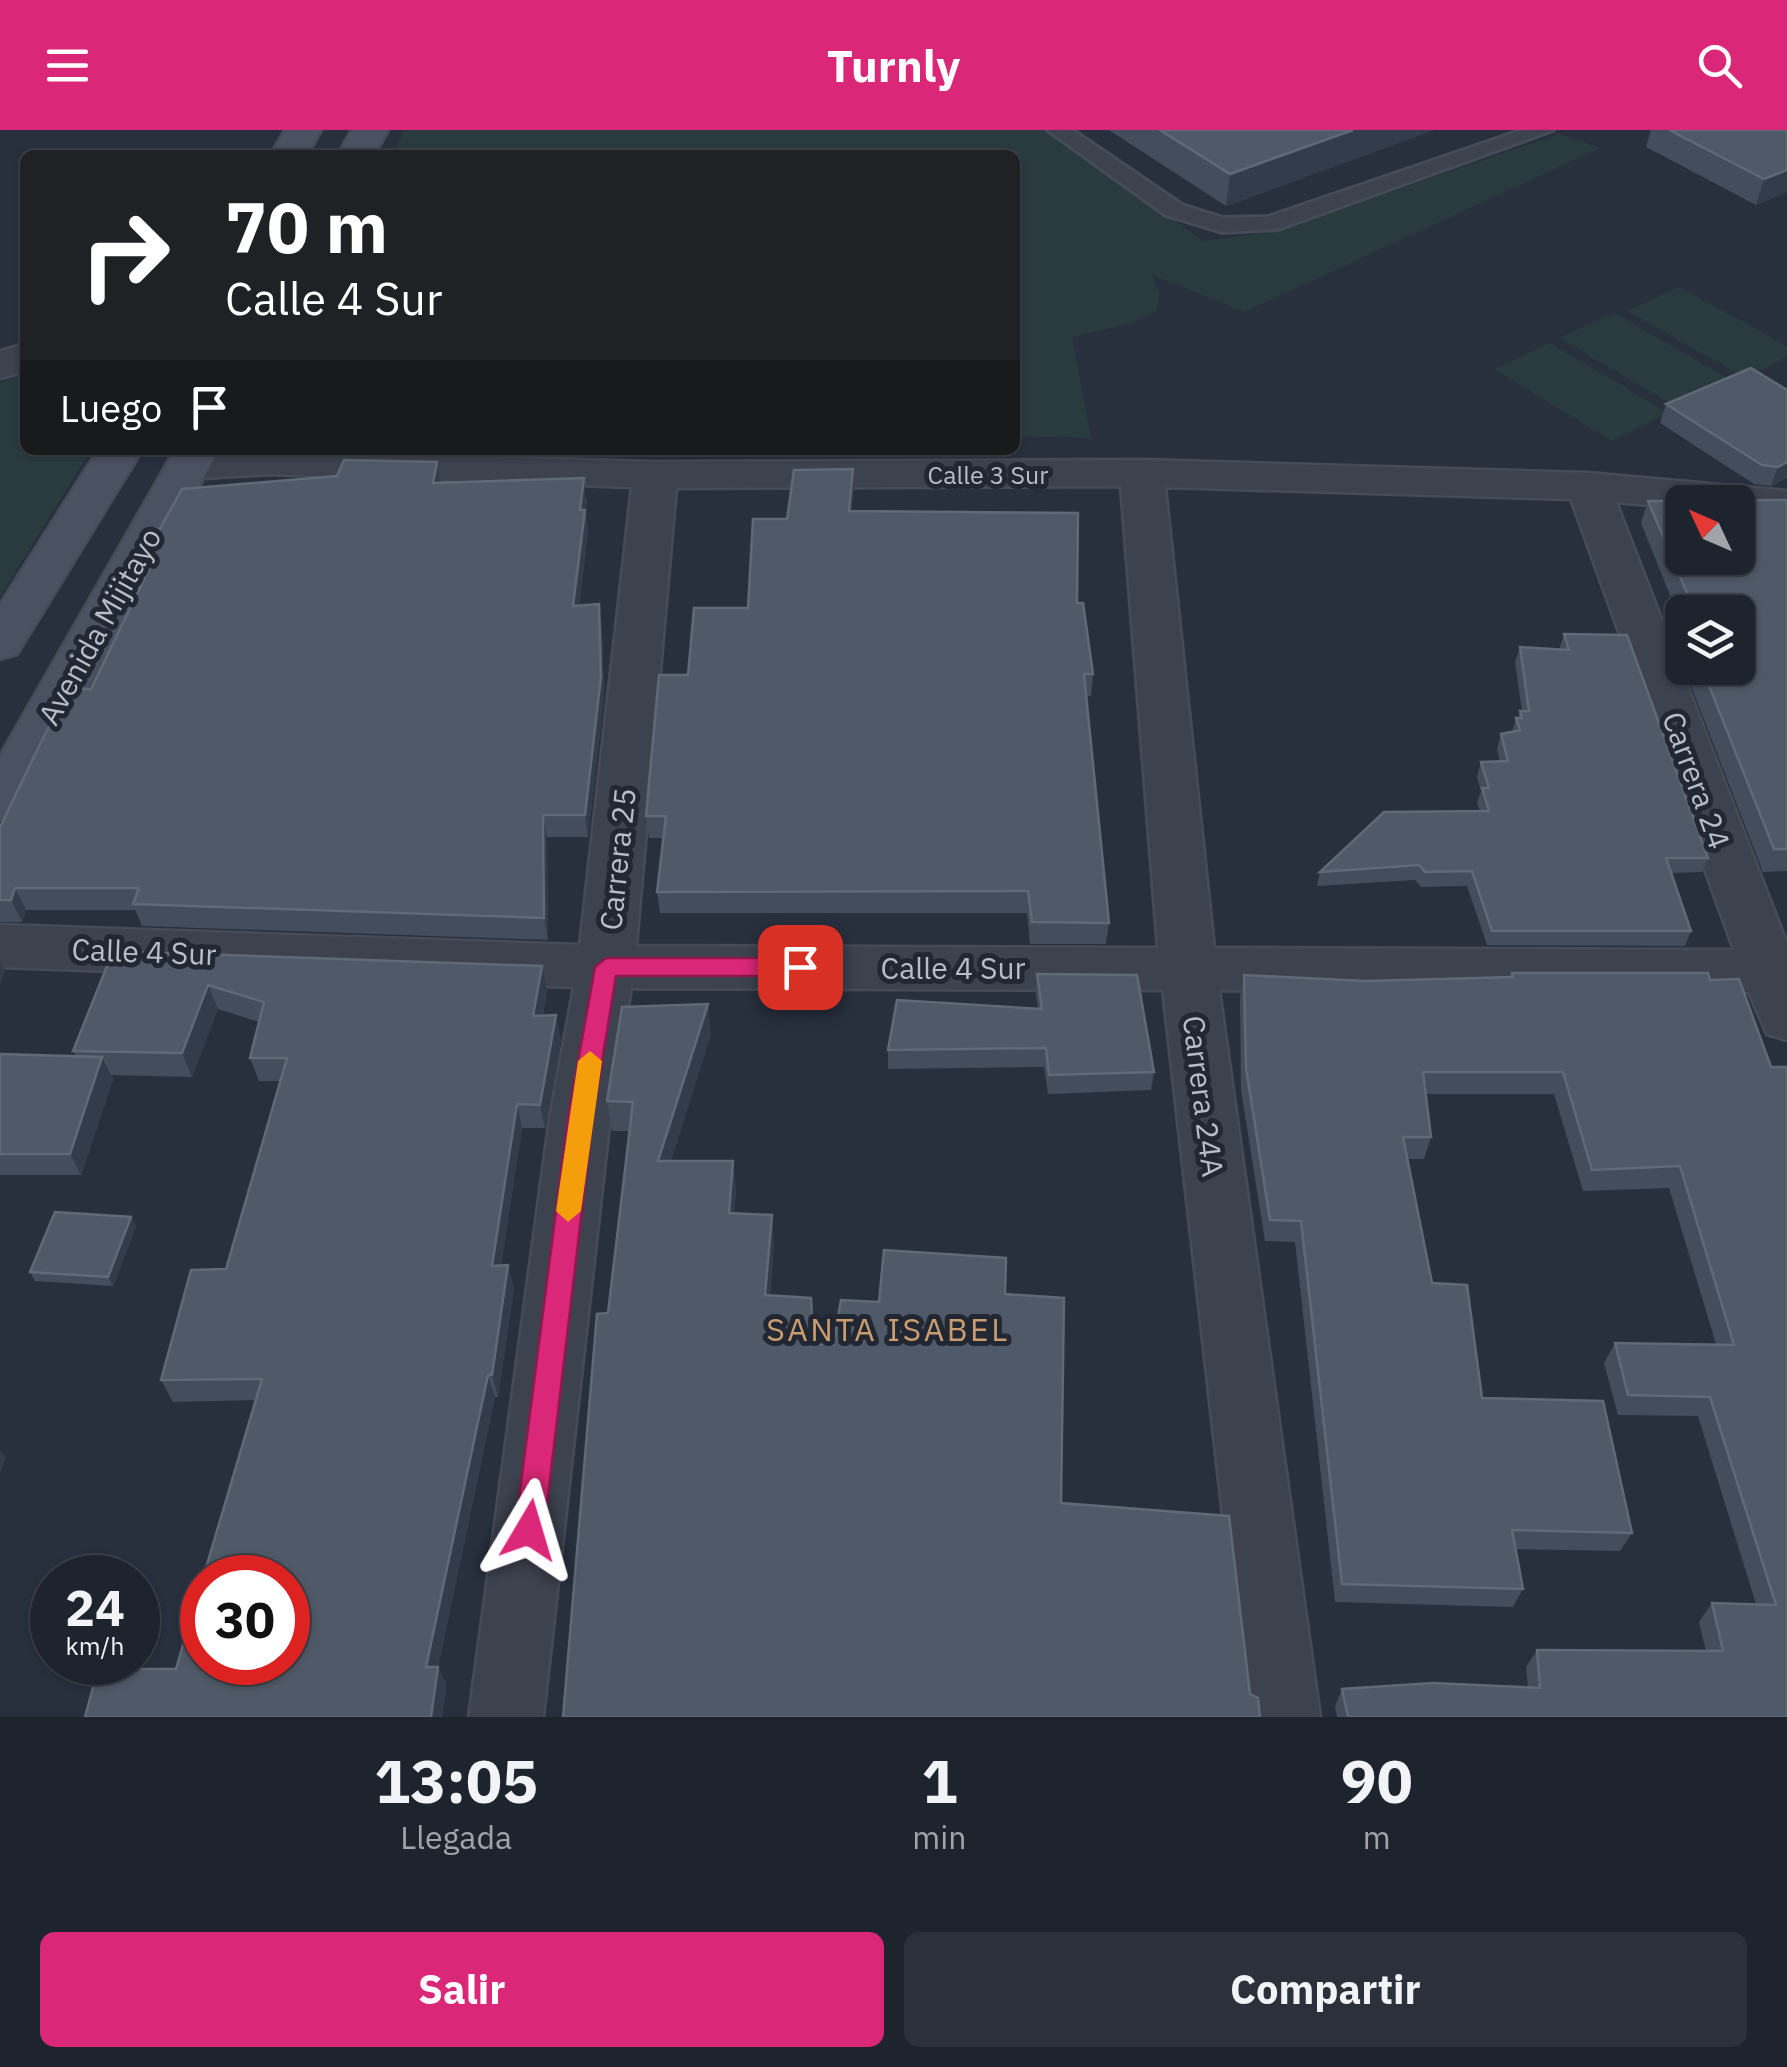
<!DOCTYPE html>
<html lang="es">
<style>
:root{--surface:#1e242e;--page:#2b303a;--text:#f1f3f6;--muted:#a1a4aa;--line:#3c414a;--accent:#db2777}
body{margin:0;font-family:"IBM Plex Sans",sans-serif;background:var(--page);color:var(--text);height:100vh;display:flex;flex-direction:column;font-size:38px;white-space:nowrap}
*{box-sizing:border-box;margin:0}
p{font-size:32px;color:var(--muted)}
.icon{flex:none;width:55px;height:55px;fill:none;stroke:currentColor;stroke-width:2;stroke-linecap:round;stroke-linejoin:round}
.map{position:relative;height:1587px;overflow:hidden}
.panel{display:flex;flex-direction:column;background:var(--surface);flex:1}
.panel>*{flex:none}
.banner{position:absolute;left:20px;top:20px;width:1000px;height:305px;border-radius:15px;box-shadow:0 2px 8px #0004,0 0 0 2px var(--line);background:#202124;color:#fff;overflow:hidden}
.needle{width:65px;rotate:314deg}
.controls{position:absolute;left:1665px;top:355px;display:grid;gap:20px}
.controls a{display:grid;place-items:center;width:90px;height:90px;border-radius:15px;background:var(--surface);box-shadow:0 2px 8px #0004,0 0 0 2px var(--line);font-size:50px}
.speed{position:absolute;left:30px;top:1425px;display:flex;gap:20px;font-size:50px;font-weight:700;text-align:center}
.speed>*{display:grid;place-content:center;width:130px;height:130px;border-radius:50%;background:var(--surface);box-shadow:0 2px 8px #0004,0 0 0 2px var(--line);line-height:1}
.speed small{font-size:25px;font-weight:400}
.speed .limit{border:15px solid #d22;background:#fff;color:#111}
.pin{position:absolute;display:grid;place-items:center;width:85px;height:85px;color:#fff;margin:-42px;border-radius:20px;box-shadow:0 5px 15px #0006}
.me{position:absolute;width:110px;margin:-55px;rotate:7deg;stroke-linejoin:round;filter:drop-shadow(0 0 8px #0008)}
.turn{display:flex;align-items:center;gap:35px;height:210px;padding:0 40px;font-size:45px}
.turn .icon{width:130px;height:130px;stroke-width:2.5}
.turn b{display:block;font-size:70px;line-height:85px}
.then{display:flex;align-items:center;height:95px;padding:0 40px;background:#0003;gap:20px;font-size:38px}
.eta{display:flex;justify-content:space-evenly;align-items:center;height:170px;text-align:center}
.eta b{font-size:60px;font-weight:700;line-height:70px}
.action{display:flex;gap:20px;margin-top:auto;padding:20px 40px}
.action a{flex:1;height:115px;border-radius:15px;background:var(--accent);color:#fff;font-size:40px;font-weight:700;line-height:115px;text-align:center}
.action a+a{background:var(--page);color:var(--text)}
header{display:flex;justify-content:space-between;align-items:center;height:130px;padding:0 40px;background:var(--accent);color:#fff;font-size:45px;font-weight:700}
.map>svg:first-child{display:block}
.green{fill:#2a3b3f}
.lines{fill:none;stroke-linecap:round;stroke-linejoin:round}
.service-casing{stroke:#454b57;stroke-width:6}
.minor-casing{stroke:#454b57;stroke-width:5}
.secondary-casing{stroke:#454b57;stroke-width:5}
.service{fill:#3c424e;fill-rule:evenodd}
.minor{fill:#3c424e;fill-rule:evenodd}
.secondary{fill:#4a5160;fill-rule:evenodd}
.wall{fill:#444d5b}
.shaded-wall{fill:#333c4b}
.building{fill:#505967;stroke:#606976;stroke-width:2.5;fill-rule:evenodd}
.route{fill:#db2777;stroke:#8e194d;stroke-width:2.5}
.slow{fill:#f59e0b}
.labels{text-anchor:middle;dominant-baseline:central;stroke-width:10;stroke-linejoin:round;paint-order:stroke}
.far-street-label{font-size:25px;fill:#b8bec8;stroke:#212733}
.street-label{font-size:30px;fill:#b8bec8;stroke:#212733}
.neighbourhood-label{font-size:32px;letter-spacing:2.5px;fill:#ca9d71;stroke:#212733}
</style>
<header><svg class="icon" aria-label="menu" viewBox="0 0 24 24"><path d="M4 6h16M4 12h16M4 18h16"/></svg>Turnly<svg class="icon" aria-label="search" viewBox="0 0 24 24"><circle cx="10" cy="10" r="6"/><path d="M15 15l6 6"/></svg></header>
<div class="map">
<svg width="1787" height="1587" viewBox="0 0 1787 1587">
<rect width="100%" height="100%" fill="#28303e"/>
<!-- green -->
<path class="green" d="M 405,0 L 1049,0 L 1203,111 L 1277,101 L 1559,4 L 1600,18 L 1244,182 L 1151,144 L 1160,164 L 1156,181 L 1131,193 L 1072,207 L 1091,308 L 1015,306 L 1015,25 L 392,25 Z
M 1679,157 L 1787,216 L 1787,227 L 1746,248 L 1627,181 Z
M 1614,183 L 1732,251 L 1678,278 L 1560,208 Z
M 1550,213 L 1668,283 L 1612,311 L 1494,239 Z
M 25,243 L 25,320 L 91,320 L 0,467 L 0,253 Z"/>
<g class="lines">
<!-- service casing -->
<g class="service-casing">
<path id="service" d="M 1048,0 L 1072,0 L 1182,75 L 1223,88 L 1268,87 L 1523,0 L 1553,0 L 1278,99 L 1222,102 L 1166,85 Z"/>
</g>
<!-- minor casing -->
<g class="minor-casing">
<path id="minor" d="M 25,214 L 25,241 L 0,248 L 0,221 Z
M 236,320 L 655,332 L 1142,330 L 1588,343 L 1787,361 L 1787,387 L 1738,383 L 1738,372 L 1682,372 L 1682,378 L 1616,372 L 1787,814 L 1787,910 L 1767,904 L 1749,862 L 1219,860 L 1320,1587 L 1246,1587 L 1163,860 L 631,858 L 610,987 L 543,1587 L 469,1587 L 550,987 L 574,857 L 0,837 L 0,795 L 580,815 L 632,357 L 269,344 L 189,349 L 174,345 L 167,336 L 174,327 ZM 1121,356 L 1158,818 L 636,816 L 676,358 ZM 1165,357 L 1571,369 L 1734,820 L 1214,818 Z"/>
</g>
<!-- secondary casing -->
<g class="secondary-casing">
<path id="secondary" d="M 285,0 L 321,0 L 307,25 L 271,25 Z
M 352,0 L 388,0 L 374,25 L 338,25 Z
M 98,320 L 142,320 L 17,524 L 0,529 L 0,475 Z
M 175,320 L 219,320 L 18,684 L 0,689 L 0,626 Z"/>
</g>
<!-- service -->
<use href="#service" class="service"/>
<!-- minor -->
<use href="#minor" class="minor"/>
<!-- secondary -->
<use href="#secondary" class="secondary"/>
</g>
<!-- wall -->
<path class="wall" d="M 1109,0 L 1434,0 L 1226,76 Z
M 1651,0 L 1787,0 L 1787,62 L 1756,75 L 1646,17 Z
M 1787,260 L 1787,348 L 1771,356 L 1754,354 L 1660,293 L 1666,274 Z
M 437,332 L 441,352 L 587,370 L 585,380 L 588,402 L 579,475 L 602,497 L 604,569 L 588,707 L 547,707 L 548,810 L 142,796 L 135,780 L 26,780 L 22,792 L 0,792 L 0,697 L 91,559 L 144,449 L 139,436 L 337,346 Z
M 853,339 L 852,381 L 1077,473 L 1093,544 L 1091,566 L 1086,566 L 1109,793 L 1106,814 L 1030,814 L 1027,783 L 660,783 L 657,762 L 664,708 L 649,708 L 646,686 L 688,545 L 748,478 L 787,389 Z
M 1787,370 L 1787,741 L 1763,742 L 1684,538 L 1738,538 L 1738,482 L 1682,482 L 1682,495 L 1641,393 L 1648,371 Z
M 1564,504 L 1708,728 L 1702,742 L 1671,743 L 1691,801 L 1685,816 L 1487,815 L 1467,756 L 1421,757 L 1415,750 L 1317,756 L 1320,742 L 1480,681 L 1477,673 L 1481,661 L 1477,647 L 1481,632 L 1500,632 L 1497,619 L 1501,604 L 1512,602 L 1516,588 L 1518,588 L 1520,581 L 1522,581 L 1515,532 L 1520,517 L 1559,520 Z
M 1682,507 L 1682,534 L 1677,520 Z
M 113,821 L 547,860 L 543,885 L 561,909 L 545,998 L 522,998 L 501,1135 L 514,1158 L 498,1267 L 495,1267 L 438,1537 L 447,1556 L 176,1539 L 256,1270 L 173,1272 L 161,1250 L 226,1139 L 280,951 L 259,951 L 250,928 L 259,892 L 218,879 L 192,947 L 111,945 L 113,949 L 81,1045 L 0,1045 L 0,924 L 76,926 L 73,921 Z
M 1512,843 L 1710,850 L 1739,849 L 1787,1587 L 1337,1587 L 1335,1576 L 1342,1559 L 1528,1558 L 1526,1537 L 1537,1520 L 1706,1521 L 1699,1492 L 1712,1473 L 1756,1474 L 1698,1286 L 1618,1285 L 1604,1233 L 1615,1213 L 1716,1214 L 1669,1058 L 1583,1061 L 1554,964 L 1426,964 L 1431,1007 L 1424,1029 L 1407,1029 L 1432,1153 L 1482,1268 L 1632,1403 L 1620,1421 L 1515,1419 L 1523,1459 L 1513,1477 L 1335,1472 L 1295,1112 L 1265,1111 L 1241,960 L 1240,867 L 1244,845 L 1365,851 L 1510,847 Z
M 1037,844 L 1154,942 L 1151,960 L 1048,964 L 1044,937 L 888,939 L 888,920 L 1038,879 L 1036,863 Z
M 711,904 L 671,1031 L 733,1031 L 736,1060 L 734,1083 L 774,1113 L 770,1166 L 814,1214 L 833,1215 L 879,1172 L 1005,1164 L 1061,1373 L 1250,1564 L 1260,1587 L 608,1183 L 630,1001 L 612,1001 L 607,971 Z
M 131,1087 L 136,1096 L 113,1156 L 35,1151 L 30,1142 Z"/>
<!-- shaded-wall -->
<path class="shaded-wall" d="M 1353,0 L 1434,0 L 1226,76 L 1230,44 Z
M 1787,40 L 1787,62 L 1756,75 L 1764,49 Z
M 437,332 L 441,354 L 433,353 Z
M 1787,332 L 1787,348 L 1771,356 L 1778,337 Z
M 853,339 L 854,361 L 850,403 L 849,381 Z
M 584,348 L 588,402 L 577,498 L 573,476 L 580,380 Z
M 599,474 L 602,497 L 604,569 L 588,707 L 585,685 Z
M 543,685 L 547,707 L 548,810 L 544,788 Z
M 15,758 L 26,780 L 22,792 L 11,770 Z
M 0,831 L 5,841 L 0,855 Z
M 542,836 L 547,860 L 538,910 L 533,886 Z
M 208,855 L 218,879 L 192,947 L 182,923 Z
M 708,874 L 711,904 L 662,1059 L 658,1031 Z
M 556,885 L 561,909 L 545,998 L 540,975 Z
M 102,927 L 113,949 L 81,1045 L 70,1024 Z
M 517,974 L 522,998 L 498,1158 L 492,1136 Z
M 733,1031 L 736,1060 L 732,1112 L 729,1083 Z
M 772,1085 L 774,1113 L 767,1193 L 765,1165 Z
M 131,1087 L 136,1096 L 113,1156 L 108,1147 Z
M 508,1135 L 514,1158 L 498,1267 L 492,1245 Z
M 488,1245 L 495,1267 L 434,1556 L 426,1537 Z
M 0,1320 L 6,1328 L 0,1343 Z
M 438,1537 L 447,1556 L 442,1587 L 431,1587 Z"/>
<!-- building -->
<path class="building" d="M 1160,0 L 1353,0 L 1230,44 Z
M 1669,0 L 1787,0 L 1787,40 L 1764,49 Z
M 1751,238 L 1787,260 L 1787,332 L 1778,337 L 1762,335 L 1666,274 Z
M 344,330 L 437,332 L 433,353 L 584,348 L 580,380 L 585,380 L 573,476 L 599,474 L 601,547 L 585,685 L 543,685 L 544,788 L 133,774 L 139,758 L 15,758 L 11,770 L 0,770 L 0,697 L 45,604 L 70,559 L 91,559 L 150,437 L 139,436 L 182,359 L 337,346 Z
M 853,339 L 849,381 L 1078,383 L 1077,473 L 1083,473 L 1093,544 L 1084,544 L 1109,793 L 1032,792 L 1028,761 L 657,762 L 666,686 L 646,686 L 659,545 L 688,545 L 694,478 L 748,478 L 753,389 L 787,389 L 794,340 Z
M 1787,370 L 1787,719 L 1774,719 L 1702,538 L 1738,538 L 1738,482 L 1695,482 L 1648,371 ZM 1682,372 L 1738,372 L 1738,428 L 1682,428 Z
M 1564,504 L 1627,505 L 1708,728 L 1666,728 L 1691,801 L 1492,801 L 1472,741 L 1425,742 L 1419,735 L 1320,742 L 1384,682 L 1489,681 L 1482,658 L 1489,658 L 1481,632 L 1508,631 L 1501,604 L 1520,600 L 1516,588 L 1522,588 L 1520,581 L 1529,581 L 1520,517 L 1569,520 Z
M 113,821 L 542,836 L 533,886 L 556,885 L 540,975 L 517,974 L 492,1136 L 508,1135 L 492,1245 L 488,1245 L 426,1537 L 438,1537 L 431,1587 L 85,1587 L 98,1539 L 176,1539 L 202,1449 L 202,1532 L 288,1532 L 288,1448 L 203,1448 L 262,1249 L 161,1250 L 191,1140 L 226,1139 L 287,928 L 250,928 L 264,872 L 208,855 L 182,923 L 73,921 Z
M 1512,843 L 1708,843 L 1710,850 L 1739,849 L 1771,937 L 1787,937 L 1787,1587 L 1348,1587 L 1342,1559 L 1433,1553 L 1540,1558 L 1537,1520 L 1723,1521 L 1712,1473 L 1776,1475 L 1710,1267 L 1628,1265 L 1615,1213 L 1734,1215 L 1680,1036 L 1592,1040 L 1563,942 L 1423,942 L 1431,1007 L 1403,1007 L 1432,1153 L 1467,1155 L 1482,1268 L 1603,1271 L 1632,1403 L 1512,1400 L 1523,1459 L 1342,1454 L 1301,1091 L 1270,1090 L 1246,938 L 1244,845 L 1365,851 L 1513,847 Z
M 1037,844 L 1137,845 L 1154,942 L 1049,945 L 1046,918 L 888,920 L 897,870 L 1042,879 Z
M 708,874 L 658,1031 L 733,1031 L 729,1083 L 772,1085 L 765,1165 L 811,1168 L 813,1214 L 833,1215 L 841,1170 L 879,1172 L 884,1120 L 1006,1128 L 1005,1164 L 1064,1168 L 1061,1373 L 1229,1386 L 1250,1564 L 1258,1568 L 1260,1587 L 563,1587 L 597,1184 L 608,1183 L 633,972 L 607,971 L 622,877 Z
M 0,924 L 102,927 L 70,1024 L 0,1024 Z
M 55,1082 L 131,1087 L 108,1147 L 30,1142 Z"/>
<!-- route -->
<path class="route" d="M 606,828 L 800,828 L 812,837 L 800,846 L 616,846 L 593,987 L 544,1400 L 539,1409 L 529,1413 L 519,1409 L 515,1400 L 568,987 L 595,837 Z"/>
<!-- slow -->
<path class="slow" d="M 590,921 L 602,931 L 581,1081 L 568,1092 L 556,1081 L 578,931 Z"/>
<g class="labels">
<!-- far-street labels -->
<g class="far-street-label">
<text x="988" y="344">Calle 3 Sur</text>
</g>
<!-- street labels -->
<g class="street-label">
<text transform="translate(99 496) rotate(-61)">Avenida Mijitayo</text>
<text transform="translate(1697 650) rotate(70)">Carrera 24</text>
<text transform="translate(617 729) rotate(-84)">Carrera 25</text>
<text transform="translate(144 821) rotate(2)">Calle 4 Sur</text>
<text x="953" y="837">Calle 4 Sur</text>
<text transform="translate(1204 966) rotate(83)">Carrera 24A</text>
</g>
<!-- neighbourhood labels -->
<g class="neighbourhood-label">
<text x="888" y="1199">SANTA ISABEL</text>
</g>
</g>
</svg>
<div class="controls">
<a><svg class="needle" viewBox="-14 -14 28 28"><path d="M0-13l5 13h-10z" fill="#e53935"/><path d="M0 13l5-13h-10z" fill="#a1a4aa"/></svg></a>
<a><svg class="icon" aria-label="layers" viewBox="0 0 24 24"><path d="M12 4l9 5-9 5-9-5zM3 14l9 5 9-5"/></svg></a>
</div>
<div class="speed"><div>24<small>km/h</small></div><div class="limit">30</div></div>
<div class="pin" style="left:800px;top:837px;background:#d93025"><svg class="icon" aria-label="arrive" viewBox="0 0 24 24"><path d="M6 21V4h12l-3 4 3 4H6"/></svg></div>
<svg class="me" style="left:529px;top:1400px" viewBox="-20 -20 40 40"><path d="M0-17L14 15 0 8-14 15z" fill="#db2777" stroke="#fff" stroke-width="4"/></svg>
<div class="banner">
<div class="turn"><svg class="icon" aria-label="right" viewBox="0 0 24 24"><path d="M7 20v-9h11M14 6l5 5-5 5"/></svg><div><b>70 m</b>Calle 4 Sur</div></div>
<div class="then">Luego<svg class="icon" aria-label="arrive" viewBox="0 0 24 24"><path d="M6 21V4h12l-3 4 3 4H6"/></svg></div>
</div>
</div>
<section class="panel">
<div class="eta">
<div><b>13:05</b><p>Llegada</p></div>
<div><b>1</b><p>min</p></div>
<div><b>90</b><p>m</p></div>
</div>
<div class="action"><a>Salir</a><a>Compartir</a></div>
</section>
